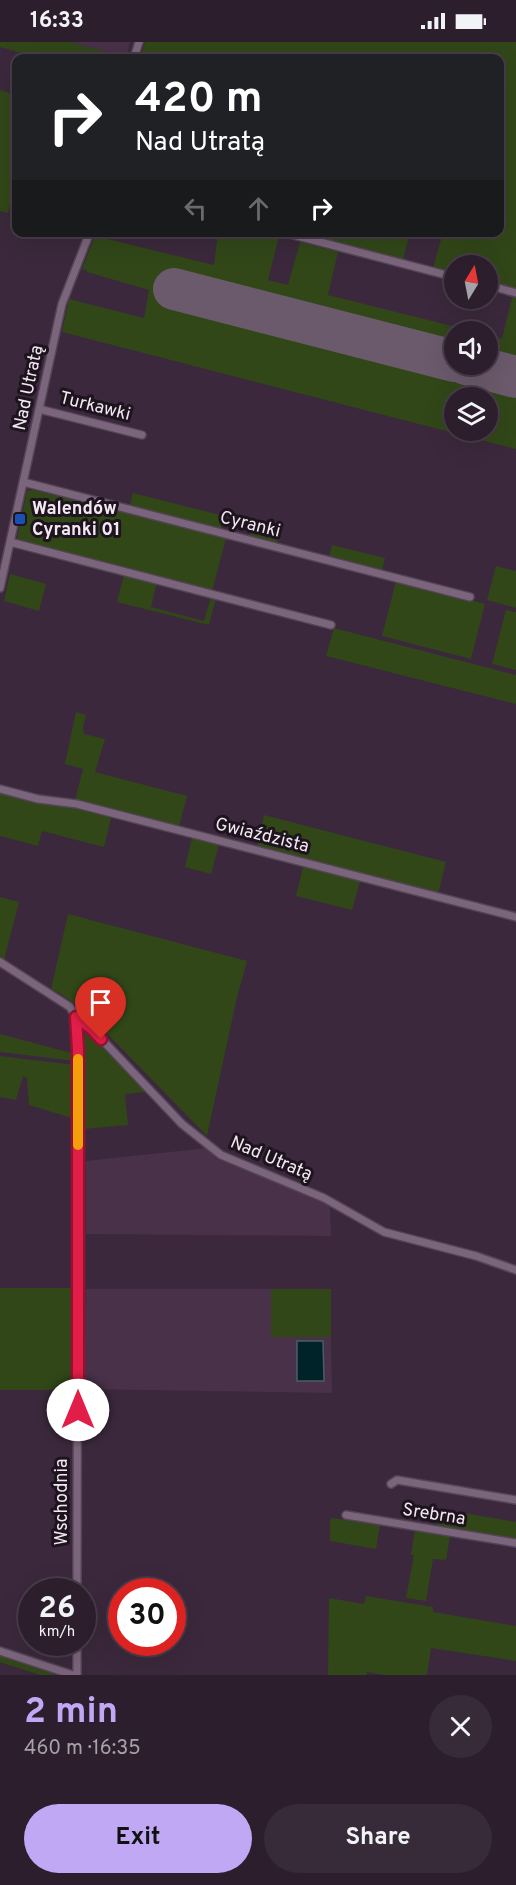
<!DOCTYPE html>
<meta charset="utf-8">
<style>
:root{--surface:#2c1e2d;--page:#382b39;--text:#f1f3f6;--muted:#a6a2aa;--line:#483c49;--accent:#c0a8f4}
body{margin:0;font-family:Overpass,sans-serif;background:var(--page);color:var(--text);height:100vh;display:flex;flex-direction:column;font-size:22px;white-space:nowrap}
*{box-sizing:border-box;margin:0}
p{font-size:20px;color:var(--muted)}
.icon{flex:none;width:33px;height:33px;fill:none;stroke:currentColor;stroke-width:2;stroke-linecap:round;stroke-linejoin:round}
.map{position:relative;height:1633px;overflow:hidden}
.drawer{display:flex;flex-direction:column;background:var(--surface);flex:1}
.drawer>*{flex:none}
.top-card{position:absolute;left:12px;top:12px;width:492px;height:183px;border-radius:12px;box-shadow:0 6px 24px #0002,0 0 0 2px var(--line);background:#202124;color:#fff;overflow:hidden}
.needle{width:39px;rotate:10deg}
.buttons{position:absolute;left:444px;top:213px;display:grid;gap:12px}
.buttons a{display:grid;place-items:center;width:54px;height:54px;border-radius:50%;background:var(--surface);box-shadow:0 6px 24px #0002,0 0 0 2px var(--line);font-size:30px}
.speed{position:absolute;left:18px;top:1536px;display:flex;gap:12px;font-size:30px;font-weight:700;text-align:center}
.speed>*{display:grid;place-content:center;width:78px;height:78px;border-radius:50%;background:var(--surface);box-shadow:0 6px 24px #0002,0 0 0 2px var(--line);line-height:1}
.speed small{font-size:15px;font-weight:400}
.speed .limit{border:9px solid #d22;background:#fff;color:#111}
.pin{position:absolute;display:grid;place-items:center;width:51px;height:51px;color:#fff;margin:-62px -26px;border-radius:50% 50% 50% 0;rotate:-45deg;box-shadow:0 0 6px #0007}
.pin .icon{rotate:45deg}
.me{position:absolute;width:66px;margin:-33px;rotate:0deg;stroke-linejoin:round;filter:drop-shadow(0 0 4px #0008)}
.turn{display:flex;align-items:center;gap:21px;height:126px;padding:0 24px;font-size:27px}
.turn .icon{width:78px;height:78px;stroke-width:2.5}
.turn b{display:block;font-size:42px;line-height:51px}
.lanes{display:flex;align-items:center;height:57px;padding:0 24px;background:#0003;justify-content:center;gap:30px;direction:ltr}
.lanes .off{opacity:.35}
.round{display:grid;place-items:center;flex:none;width:63px;height:63px;border-radius:32px;background:var(--page)}
.head{display:flex;align-items:center;justify-content:space-between;height:102px;padding:0 24px}
h1{font-size:36px;font-weight:700;line-height:45px;color:var(--accent)}
.cta{display:flex;gap:12px;margin-top:auto;padding:12px 24px}
.cta a{flex:1;height:69px;border-radius:36px;background:var(--accent);color:#111;font-size:24px;font-weight:700;line-height:69px;text-align:center}
.cta a+a{background:var(--page);color:var(--text)}
.status{display:flex;justify-content:space-between;align-items:center;height:42px;padding:0 30px;background:var(--surface);direction:ltr}
.status svg{height:16px;fill:currentColor}
.map>svg:first-child{display:block}
.built{fill:#483149}
.green{fill:#314718;fill-rule:evenodd}
.water{fill:#002229;stroke:#495d66;stroke-width:1.5}
.lines{fill:none;stroke-linecap:round;stroke-linejoin:round}
.runway{stroke:#6b5a6c;stroke-width:42}
.minor-casing{stroke:#544455;stroke-width:10}
.minor{stroke:#7b657c;stroke-width:7}
.route-casing{stroke:#92132f;stroke-width:15}
.route{stroke:#e11d48;stroke-width:10}
.slow{stroke:#f59e0b;stroke-width:10}
.transit-dot{fill:#1a4fb4;stroke:#1d141d;stroke-width:2}
.labels{text-anchor:middle;dominant-baseline:central;stroke-width:6;stroke-linejoin:round;paint-order:stroke}
.street-label{font-size:18px;fill:#f4e7f4;stroke:#1d141d}
.poi-label{font-size:18px;font-weight:bold;fill:#f4e7f4;stroke:#1d141d;text-anchor:start}
</style>
<div class="status"><b>16:33</b><svg viewBox="0 0 49 12"><path d="M0 12V9h3v3zM5 12V6h3v6zM10 12V3h3v9zM15 12V0h3v12zM26 1h20v11H26zM47 4h2v5h-2z"/></svg></div>
<div class="map">
<svg width="516" height="1633" viewBox="0 0 516 1633">
<rect width="100%" height="100%" fill="#3b283c"/>
<!-- built -->
<path class="built" d="M 69,0 L 130,0 L 126,15 Z
M 207,1106 L 217,1117 L 268,1134 L 330,1163 L 331,1194 L 86,1192 L 86,1119 Z
M 86,1247 L 271,1247 L 271,1295 L 331,1295 L 332,1351 L 84,1347 Z"/>
<!-- green -->
<path class="green" d="M 0,0 L 69,0 L 126,15 L 41,16 L 0,5 Z
M 145,0 L 516,0 L 516,247 L 488,240 L 488,224 L 454,224 L 454,231 L 433,226 L 442,194 L 430,191 L 500,190 L 500,16 L 154,16 L 141,14 Z
M 0,48 L 16,53 L 16,136 L 8,171 L 0,169 Z
M 218,191 L 265,191 L 279,194 L 268,238 L 288,243 L 300,200 L 338,210 L 328,253 L 472,289 L 454,290 L 454,322 L 488,322 L 488,293 L 502,297 L 512,255 L 516,256 L 516,407 L 62,290 L 69,257 L 144,276 L 149,248 L 87,230 L 87,228 L 82,227 L 95,194 L 214,223 ZM 454,356 L 488,356 L 488,388 L 454,388 Z
M 329,191 L 410,191 L 403,218 L 327,198 Z
M 33,448 L 226,496 L 212,549 L 19,500 L 17,497 L 27,449 Z
M 133,451 L 224,474 L 221,487 L 130,463 Z
M 253,481 L 280,488 L 277,501 L 250,494 Z
M 332,503 L 385,516 L 382,528 L 329,515 Z
M 496,524 L 516,529 L 516,566 L 487,558 Z
M 10,532 L 46,542 L 39,569 L 4,559 Z
M 124,533 L 157,540 L 151,565 L 204,579 L 211,555 L 216,556 L 209,583 L 117,560 Z
M 396,539 L 485,562 L 471,617 L 382,594 Z
M 506,568 L 516,570 L 516,628 L 492,622 Z
M 334,586 L 516,633 L 516,662 L 326,614 Z
M 76,670 L 86,673 L 83,685 L 84,692 L 105,697 L 95,730 L 187,754 L 179,785 L 75,758 L 83,727 L 65,722 Z
M 0,750 L 83,767 L 111,776 L 104,805 L 42,789 L 38,804 L 0,794 Z
M 264,773 L 446,820 L 438,852 L 257,805 Z
M 192,796 L 219,803 L 211,832 L 185,825 Z
M 303,825 L 360,839 L 352,868 L 296,854 Z
M 0,855 L 19,860 L 4,918 L 0,915 Z
M 68,872 L 247,919 L 237,955 L 207,1094 L 85,969 L 58,950 L 51,947 Z
M 89,989 L 146,1050 L 125,1052 L 128,1083 L 84,1087 L 85,991 Z
M 0,992 L 75,1012 L 75,1019 L 0,1010 Z
M 0,1014 L 75,1023 L 75,1077 L 29,1063 L 27,1036 L 23,1034 L 16,1058 L 0,1055 Z
M 0,1246 L 74,1246 L 74,1348 L 0,1348 Z
M 271,1247 L 331,1247 L 331,1295 L 271,1295 Z
M 441,1467 L 516,1480 L 516,1499 L 437,1486 Z
M 332,1476 L 380,1483 L 376,1507 L 330,1499 L 330,1478 Z
M 415,1488 L 450,1494 L 446,1518 L 433,1517 L 426,1559 L 406,1556 L 414,1513 L 411,1513 Z
M 366,1554 L 433,1565 L 433,1570 L 516,1584 L 516,1619 L 431,1606 L 427,1633 L 385,1633 L 367,1630 L 366,1633 L 328,1633 L 329,1556 L 364,1562 Z
M 0,1611 L 55,1631 L 54,1633 L 40,1633 L 0,1620 Z"/>
<!-- water -->
<path class="water" d="M 297,1299 L 323,1299 L 324,1339 L 297,1339 Z"/>
<g class="lines">
<!-- runway -->
<path class="runway" d="M 174,247 L 454,319
M 466,322 L 516,335"/>
<!-- minor casing -->
<g class="minor-casing">
<path id="minor" d="M 134,16 L 139,0
M 282,190 L 454,235
M 488,243 L 516,251
M 39,367 L 142,393
M 23,440 L 470,555
M 10,500 L 331,583
M 0,546 L 62,262 L 90,190
M 0,747 L 38,757 L 77,762 L 516,875
M 0,920 L 70,965 L 76,975 L 91,986 L 182,1082 L 221,1113 L 324,1156 L 384,1190 L 476,1214 L 516,1228
M 76,975 L 78,1008 L 77,1550
M 391,1442 L 397,1438 L 516,1458
M 346,1473 L 516,1501
M 0,1609 L 73,1633
M 77,1633 L 77,1600"/>
</g>
<!-- minor -->
<use href="#minor" class="minor"/>
</g>
<g class="lines">
<!-- route casing -->
<g class="route-casing">
<path id="route" d="M 78,1368 L 78,1008 L 76,975 L 91,986 L 101,997"/>
</g>
<!-- route -->
<use href="#route" class="route"/>
<!-- slow -->
<path class="slow" d="M 78,1017 L 78,1103"/>
</g>
<!-- markers -->
<rect class="transit-dot" x="14" y="471" width="12" height="12" rx="3"/>
<g class="labels">
<!-- street labels -->
<g class="street-label">
<text transform="translate(29 346) rotate(-78)">Nad Utratą</text>
<text transform="translate(95 365) rotate(14)">Turkawki</text>
<text transform="translate(250 483) rotate(14)">Cyranki</text>
<text transform="translate(262 794) rotate(14)">Gwiaździsta</text>
<text transform="translate(271 1117) rotate(23)">Nad Utratą</text>
<text transform="translate(62 1460) rotate(-90)">Wschodnia</text>
<text transform="translate(434 1473) rotate(9)">Srebrna</text>
</g>
<!-- poi labels -->
<g class="poi-label">
<text x="32" y="467">Walendów<tspan x="32" dy="21">Cyranki 01</tspan></text>
</g>
</g>
</svg>
<div class="buttons">
<a><svg class="needle" viewBox="-14 -14 28 28"><path d="M0-13l5 13h-10z" fill="#e53935"/><path d="M0 13l5-13h-10z" fill="#a6a2aa"/></svg></a>
<a><svg class="icon" aria-label="sound" viewBox="0 0 24 24"><path d="M4 9h4l5-4v14l-5-4H4zM17 9q2 3 0 6"/></svg></a>
<a><svg class="icon" aria-label="layers" viewBox="0 0 24 24"><path d="M12 4l9 5-9 5-9-5zM3 14l9 5 9-5"/></svg></a>
</div>
<div class="speed"><div>26<small>km/h</small></div><div class="limit">30</div></div>
<div class="pin" style="left:101px;top:997px;background:#d93025"><svg class="icon" aria-label="arrive" viewBox="0 0 24 24"><path d="M6 21V4h12l-3 4 3 4H6"/></svg></div>
<svg class="me" style="left:78px;top:1368px" viewBox="-20 -20 40 40"><circle r="19" fill="#fff"/><path d="M0-13L10 11 0 6-10 11z" fill="#e11d48"/></svg>
<div class="top-card">
<div class="turn"><svg class="icon" aria-label="right" viewBox="0 0 24 24"><path d="M7 20v-9h11M14 6l5 5-5 5"/></svg><div><b>420 m</b>Nad Utratą</div></div>
<div class="lanes"><svg class="icon off" aria-label="left" viewBox="0 0 24 24"><path d="M17 20v-9H6M10 6l-5 5 5 5"/></svg><svg class="icon off" aria-label="ahead" viewBox="0 0 24 24"><path d="M12 20V5M6 11l6-6 6 6"/></svg><svg class="icon" aria-label="right" viewBox="0 0 24 24"><path d="M7 20v-9h11M14 6l5 5-5 5"/></svg></div>
</div>
</div>
<section class="drawer">
<div class="head"><div><h1>2 min</h1><p>460 m · 16:35</p></div><a class="round"><svg class="icon" aria-label="close" viewBox="0 0 24 24"><path d="M6 6l12 12M18 6L6 18"/></svg></a></div>
<div class="cta"><a>Exit</a><a>Share</a></div>
</section>
